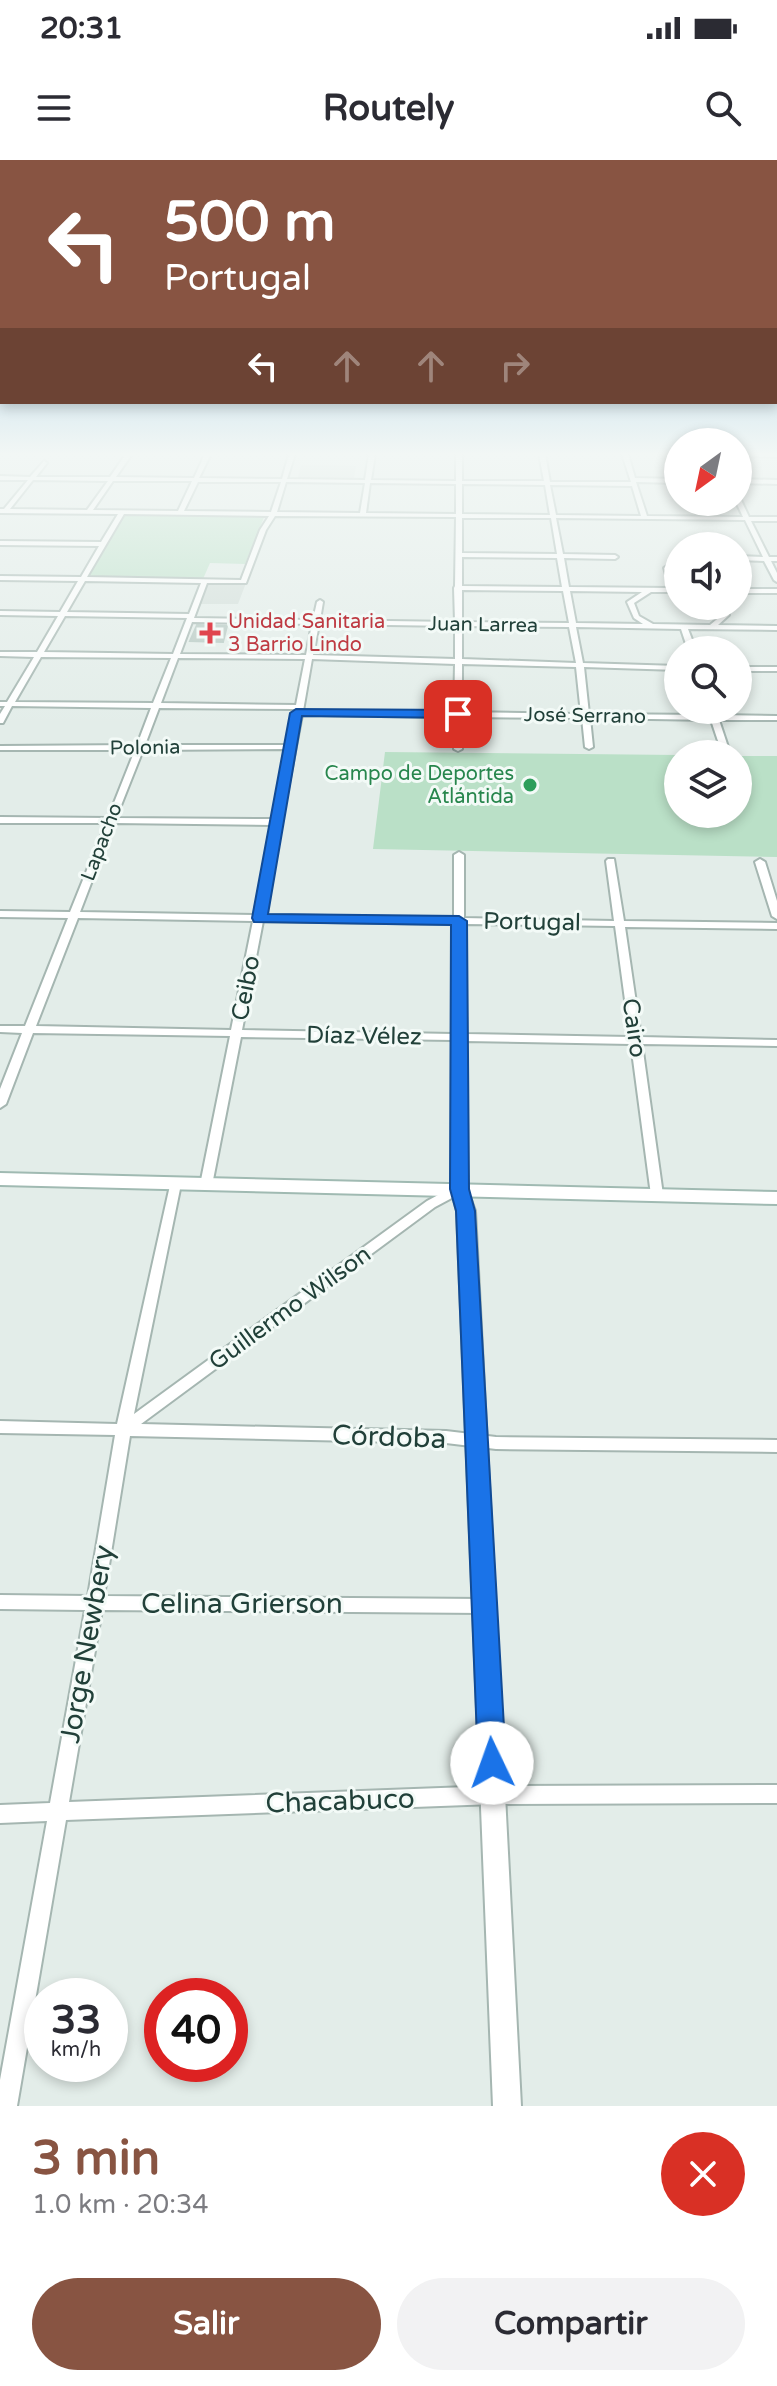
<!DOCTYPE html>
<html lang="es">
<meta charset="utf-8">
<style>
:root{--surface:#fff;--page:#f2f2f3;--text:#2b2b33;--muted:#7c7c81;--accent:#885442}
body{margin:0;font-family:"Varela Round",sans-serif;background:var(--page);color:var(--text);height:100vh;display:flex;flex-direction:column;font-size:30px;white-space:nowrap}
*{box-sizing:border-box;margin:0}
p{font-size:26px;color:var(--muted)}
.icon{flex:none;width:44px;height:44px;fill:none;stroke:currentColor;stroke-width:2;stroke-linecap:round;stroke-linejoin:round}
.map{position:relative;height:1946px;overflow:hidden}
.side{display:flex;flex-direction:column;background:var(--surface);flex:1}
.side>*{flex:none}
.guide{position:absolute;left:0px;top:0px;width:778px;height:244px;box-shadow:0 4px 12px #0003;background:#885442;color:#fff;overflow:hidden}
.needle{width:52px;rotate:213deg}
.tools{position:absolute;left:664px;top:268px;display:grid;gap:16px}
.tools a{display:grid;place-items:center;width:88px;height:88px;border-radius:50%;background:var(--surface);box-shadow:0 4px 12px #0003;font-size:40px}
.speed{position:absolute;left:24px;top:1818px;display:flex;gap:16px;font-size:40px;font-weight:700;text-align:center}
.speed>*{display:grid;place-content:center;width:104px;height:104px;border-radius:50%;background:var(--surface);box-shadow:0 4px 12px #0003;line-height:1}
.speed small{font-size:20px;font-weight:400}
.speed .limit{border:12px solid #d22;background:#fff;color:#111}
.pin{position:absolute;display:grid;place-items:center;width:68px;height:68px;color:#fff;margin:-34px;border-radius:16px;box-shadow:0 4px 12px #0006}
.me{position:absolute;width:88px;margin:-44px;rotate:357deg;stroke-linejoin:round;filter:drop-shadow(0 0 6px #0008)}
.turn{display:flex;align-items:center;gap:28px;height:168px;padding:0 32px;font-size:36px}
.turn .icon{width:104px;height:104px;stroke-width:2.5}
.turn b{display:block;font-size:56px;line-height:68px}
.lanes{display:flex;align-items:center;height:76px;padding:0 32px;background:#0003;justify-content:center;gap:40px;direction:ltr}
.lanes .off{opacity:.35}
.round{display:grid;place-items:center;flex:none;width:84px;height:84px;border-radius:42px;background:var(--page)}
.headline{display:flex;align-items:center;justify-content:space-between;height:136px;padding:0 32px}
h1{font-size:48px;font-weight:700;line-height:60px;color:var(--accent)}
.button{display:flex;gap:16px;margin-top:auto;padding:16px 32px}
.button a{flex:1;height:92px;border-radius:48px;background:var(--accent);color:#fff;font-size:32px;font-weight:700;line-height:92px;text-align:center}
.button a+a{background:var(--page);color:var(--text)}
.status{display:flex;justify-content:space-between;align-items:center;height:56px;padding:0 40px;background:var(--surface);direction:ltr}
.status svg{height:22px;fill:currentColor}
header{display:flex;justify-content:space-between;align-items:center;height:104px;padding:0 32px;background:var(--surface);font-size:36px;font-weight:700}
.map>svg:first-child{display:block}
.built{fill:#d1ddd8}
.green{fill:#bae0c7}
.building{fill:#b8c8c2;stroke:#b4c7c1;stroke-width:2}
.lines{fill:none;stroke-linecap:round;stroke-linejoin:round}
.minor-casing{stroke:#a5b6b1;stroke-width:4}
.tertiary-casing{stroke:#a5b6b1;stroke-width:4}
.secondary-casing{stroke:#a0bab2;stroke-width:4}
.minor{fill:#fff;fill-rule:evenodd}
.tertiary{fill:#fff;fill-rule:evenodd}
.secondary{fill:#fff;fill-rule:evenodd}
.route{fill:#1a73e8;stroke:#114b97;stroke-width:2}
.health-dot{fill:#e0444e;stroke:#f3faf7;stroke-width:3}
.leisure-dot{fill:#2e9e5b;stroke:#f3faf7;stroke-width:3}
.labels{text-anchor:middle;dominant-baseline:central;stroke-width:6;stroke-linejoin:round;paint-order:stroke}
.far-health-label{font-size:20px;fill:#be3a42;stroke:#f3faf7;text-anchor:start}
.far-street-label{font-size:20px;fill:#214039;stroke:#f3faf7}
.far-leisure-label{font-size:20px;fill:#27864d;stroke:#f3faf7;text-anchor:end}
.street-label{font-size:24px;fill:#214039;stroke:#f3faf7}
.near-street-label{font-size:28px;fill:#214039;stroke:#f3faf7}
</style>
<div class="status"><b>20:31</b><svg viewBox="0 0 49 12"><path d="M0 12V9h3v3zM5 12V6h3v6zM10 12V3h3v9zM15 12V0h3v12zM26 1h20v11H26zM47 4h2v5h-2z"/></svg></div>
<header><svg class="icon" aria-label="menu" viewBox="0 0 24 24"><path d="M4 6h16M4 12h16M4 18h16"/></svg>Routely<svg class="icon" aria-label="search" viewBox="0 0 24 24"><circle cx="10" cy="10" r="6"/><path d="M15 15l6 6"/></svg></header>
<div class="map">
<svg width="777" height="1946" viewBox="0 0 777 1946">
<rect width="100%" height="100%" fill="#e3ede9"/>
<!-- built -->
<path class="built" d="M 301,305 L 356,306 L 354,318 L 298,318 Z
M 208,423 L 246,423 L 238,444 L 199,444 Z"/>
<!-- green -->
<path class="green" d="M 124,354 L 265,355 L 245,404 L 210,403 L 203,419 L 91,418 L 88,415 Z
M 385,592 L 678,595 L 678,654 L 738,654 L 738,596 L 777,596 L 777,697 L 373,689 Z"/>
<!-- building -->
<path class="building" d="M 197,465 L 227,466 L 223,482 L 190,481 Z"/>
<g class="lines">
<!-- minor casing -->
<g class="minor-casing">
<path id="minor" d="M 126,294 L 132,294 L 116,317 L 194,318 L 205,294 L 211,294 L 199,318 L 282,319 L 289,294 L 295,294 L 287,319 L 365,320 L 369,294 L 375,294 L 371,320 L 456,321 L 456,294 L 462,294 L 462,321 L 544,321 L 539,294 L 545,294 L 550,322 L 631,322 L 622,294 L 628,294 L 635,318 L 678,319 L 678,323 L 636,322 L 647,356 L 743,357 L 736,342 L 738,342 L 738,338 L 741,340 L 749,357 L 777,357 L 777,361 L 751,361 L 769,397 L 777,397 L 777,401 L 771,401 L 777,413 L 777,422 L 774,420 L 764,401 L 738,400 L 738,396 L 763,397 L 745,360 L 556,358 L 563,394 L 615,395 L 618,397 L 615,399 L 564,398 L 569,427 L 670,428 L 664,408 L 667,406 L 670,408 L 678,432 L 651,432 L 634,443 L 639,456 L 653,464 L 710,465 L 722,455 L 719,446 L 725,446 L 729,455 L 718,465 L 777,466 L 777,470 L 688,469 L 696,490 L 688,490 L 681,469 L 576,467 L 583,503 L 678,506 L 678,510 L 584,507 L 589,554 L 709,555 L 709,550 L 715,550 L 717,555 L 777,556 L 777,560 L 719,560 L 729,590 L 725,592 L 721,590 L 711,560 L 590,558 L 593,587 L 589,589 L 585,587 L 582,558 L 462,557 L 462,589 L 458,591 L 454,589 L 454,557 L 302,555 L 264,755 L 454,758 L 454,695 L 459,692 L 464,695 L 464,758 L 614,761 L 606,701 L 608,699 L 614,699 L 624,761 L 777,763 L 777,769 L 625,767 L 641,877 L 777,880 L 777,886 L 642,884 L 663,1035 L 657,1039 L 651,1035 L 631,884 L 465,881 L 465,1029 L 463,1032 L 435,1047 L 141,1264 L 446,1271 L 496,1277 L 777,1280 L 777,1292 L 496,1289 L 446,1283 L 130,1276 L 104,1436 L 484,1439 L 490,1441 L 492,1446 L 490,1451 L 484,1453 L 102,1450 L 69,1642 L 494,1626 L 777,1625 L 777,1643 L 494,1644 L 66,1660 L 17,1946 L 0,1946 L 0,1920 L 47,1661 L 0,1663 L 0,1645 L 50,1643 L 85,1450 L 0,1449 L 0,1435 L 88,1436 L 115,1275 L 0,1273 L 0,1261 L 117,1264 L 171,1021 L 179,1021 L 181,1024 L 134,1254 L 427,1041 L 453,1027 L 453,880 L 241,877 L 212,1025 L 206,1029 L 200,1025 L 230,876 L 33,873 L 6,944 L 0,948 L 0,929 L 22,873 L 0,872 L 0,866 L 25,866 L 68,758 L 0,757 L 0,751 L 70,752 L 106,663 L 0,663 L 0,657 L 108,658 L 135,590 L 0,590 L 0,586 L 137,585 L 151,548 L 12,546 L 3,563 L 0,563 L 0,554 L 5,546 L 0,546 L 0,542 L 7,542 L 34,497 L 0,496 L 0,492 L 37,492 L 58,456 L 0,455 L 0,451 L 60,452 L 78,421 L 0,420 L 0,416 L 81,417 L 99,386 L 0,385 L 0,381 L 101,382 L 118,354 L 0,353 L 0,349 L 4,349 L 28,320 L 0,320 L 0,316 L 30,317 L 44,301 L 47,303 L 36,317 L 110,317 ZM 33,320 L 108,321 L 87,350 L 10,349 ZM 113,321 L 192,321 L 178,351 L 93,350 ZM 198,322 L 281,322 L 271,352 L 184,351 ZM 286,322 L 365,323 L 360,353 L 277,352 ZM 370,323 L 456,324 L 456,354 L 366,353 ZM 462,324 L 545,325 L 550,355 L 462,354 ZM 550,325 L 632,326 L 641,356 L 556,355 ZM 124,354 L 269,356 L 260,370 L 241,420 L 87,417 ZM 275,356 L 456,357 L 455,426 L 454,428 L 455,462 L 320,460 L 323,442 L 320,440 L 317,442 L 313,460 L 194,458 L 207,423 L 246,423 L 266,370 ZM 462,358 L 551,358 L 557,394 L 462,393 ZM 462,397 L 557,398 L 562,427 L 462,426 ZM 85,421 L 201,423 L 189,454 L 67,452 ZM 462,430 L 563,431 L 569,463 L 462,462 ZM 570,431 L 642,432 L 627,442 L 634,458 L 643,464 L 576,463 ZM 65,456 L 187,458 L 173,494 L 44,492 ZM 192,462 L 312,464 L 306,495 L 180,494 ZM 319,464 L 455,466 L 455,499 L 313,495 ZM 462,466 L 569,467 L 576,503 L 462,499 ZM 41,497 L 171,498 L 153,543 L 15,542 ZM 178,498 L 305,499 L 296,545 L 161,543 ZM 312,499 L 455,504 L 454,552 L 303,551 ZM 462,504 L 576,507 L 581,554 L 462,552 ZM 159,548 L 295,549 L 292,553 L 294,555 L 288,585 L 145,585 ZM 287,589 L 273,659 L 116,658 L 143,590 ZM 114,663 L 272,665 L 254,755 L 80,752 ZM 78,758 L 253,761 L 231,870 L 36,866 ZM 263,761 L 454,764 L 453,874 L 242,870 ZM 464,764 L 615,766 L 630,877 L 465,874 Z
M 738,294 L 777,294 L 777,297 L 738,296 Z
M 738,319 L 777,320 L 777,324 L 738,323 Z
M 738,429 L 777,429 L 777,433 L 738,433 Z
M 738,507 L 777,507 L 777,511 L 738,511 Z
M 760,699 L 765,702 L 777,741 L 777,759 L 772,756 L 755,702 Z"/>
</g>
<!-- tertiary casing -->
<g class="tertiary-casing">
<path id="tertiary" d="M 459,1024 L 467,1029 L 475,1051 L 521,1946 L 493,1946 L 457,1051 L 451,1029 Z"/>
</g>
<!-- secondary casing -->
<g class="secondary-casing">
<path id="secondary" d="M 0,1013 L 777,1032 L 777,1044 L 0,1025 Z"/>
</g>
<!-- minor -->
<use href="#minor" class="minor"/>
<!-- tertiary -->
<use href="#tertiary" class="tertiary"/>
<!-- secondary -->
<use href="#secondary" class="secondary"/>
</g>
<!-- sky -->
<linearGradient id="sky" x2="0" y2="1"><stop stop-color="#81bbe0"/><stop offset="0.52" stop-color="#f2f7f5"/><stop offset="1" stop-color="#f2f7f5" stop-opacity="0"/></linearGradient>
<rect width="777" height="566" fill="url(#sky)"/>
<!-- route -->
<path class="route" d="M 296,549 L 458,550 L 464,554 L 458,558 L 302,556 L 268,754 L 459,756 L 467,761 L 469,1029 L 475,1051 L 506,1603 L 502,1613 L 492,1616 L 482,1613 L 478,1603 L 456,1051 L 450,1029 L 451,765 L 254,762 L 252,758 L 290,553 Z"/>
<!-- markers -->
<path class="health-dot" d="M206 461h8v8h8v8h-8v8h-8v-8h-8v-8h8z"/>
<circle class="leisure-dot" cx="530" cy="625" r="8"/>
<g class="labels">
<!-- far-health labels -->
<g class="far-health-label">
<text x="228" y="462">Unidad Sanitaria<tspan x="228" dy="23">3 Barrio Lindo</tspan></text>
</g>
<!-- far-street labels -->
<g class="far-street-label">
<text transform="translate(483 465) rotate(1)">Juan Larrea</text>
<text transform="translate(585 556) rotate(1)">José Serrano</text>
<text transform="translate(145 588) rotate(-1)">Polonia</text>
<text transform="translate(102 682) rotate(-69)">Lapacho</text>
</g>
<!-- far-leisure labels -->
<g class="far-leisure-label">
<text x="514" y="614">Campo de Deportes<tspan x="514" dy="23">Atlántida</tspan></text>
</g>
<!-- street labels -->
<g class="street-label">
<text transform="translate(532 762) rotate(1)">Portugal</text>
<text transform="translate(246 828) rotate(-79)">Ceibo</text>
<text transform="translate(634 868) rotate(82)">Cairo</text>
<text transform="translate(364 876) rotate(1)">Díaz Vélez</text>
<text transform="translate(290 1148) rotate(-36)">Guillermo Wilson</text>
</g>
<!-- near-street labels -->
<g class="near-street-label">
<text transform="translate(389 1277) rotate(2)">Córdoba</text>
<text x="242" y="1444">Celina Grierson</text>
<text transform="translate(87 1484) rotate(-80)">Jorge Newbery</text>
<text transform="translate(340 1641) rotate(-2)">Chacabuco</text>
</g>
</g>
</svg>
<div class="tools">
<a><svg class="needle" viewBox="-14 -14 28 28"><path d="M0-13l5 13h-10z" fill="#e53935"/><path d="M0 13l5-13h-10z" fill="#7c7c81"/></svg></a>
<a><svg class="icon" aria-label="sound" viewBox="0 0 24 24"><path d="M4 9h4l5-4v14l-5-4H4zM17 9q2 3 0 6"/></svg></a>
<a><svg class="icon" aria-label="search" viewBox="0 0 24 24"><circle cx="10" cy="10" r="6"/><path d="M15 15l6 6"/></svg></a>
<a><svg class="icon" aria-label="layers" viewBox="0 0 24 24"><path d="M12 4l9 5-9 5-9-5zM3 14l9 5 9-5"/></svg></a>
</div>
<div class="speed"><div>33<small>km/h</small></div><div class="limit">40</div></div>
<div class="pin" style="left:458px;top:554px;background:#d93025"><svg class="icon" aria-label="arrive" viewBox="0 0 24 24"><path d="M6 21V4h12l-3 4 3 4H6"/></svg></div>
<svg class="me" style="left:492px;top:1603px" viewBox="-20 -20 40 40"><circle r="19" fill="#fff"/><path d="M0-13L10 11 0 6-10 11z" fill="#1a73e8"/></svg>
<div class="guide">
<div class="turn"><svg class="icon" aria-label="left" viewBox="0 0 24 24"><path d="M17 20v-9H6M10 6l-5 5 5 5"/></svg><div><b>500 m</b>Portugal</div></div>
<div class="lanes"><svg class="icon" aria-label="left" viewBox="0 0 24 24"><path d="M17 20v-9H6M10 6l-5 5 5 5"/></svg><svg class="icon off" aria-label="ahead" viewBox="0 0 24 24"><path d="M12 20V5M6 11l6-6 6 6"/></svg><svg class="icon off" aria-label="ahead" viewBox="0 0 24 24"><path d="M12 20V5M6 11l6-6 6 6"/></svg><svg class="icon off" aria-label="right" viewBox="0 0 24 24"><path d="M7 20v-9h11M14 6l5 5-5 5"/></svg></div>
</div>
</div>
<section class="side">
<div class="headline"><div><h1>3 min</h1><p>1.0 km · 20:34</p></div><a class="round" style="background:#d93025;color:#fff"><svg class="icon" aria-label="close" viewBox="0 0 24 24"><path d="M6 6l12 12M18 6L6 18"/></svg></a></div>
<div class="button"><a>Salir</a><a>Compartir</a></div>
</section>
